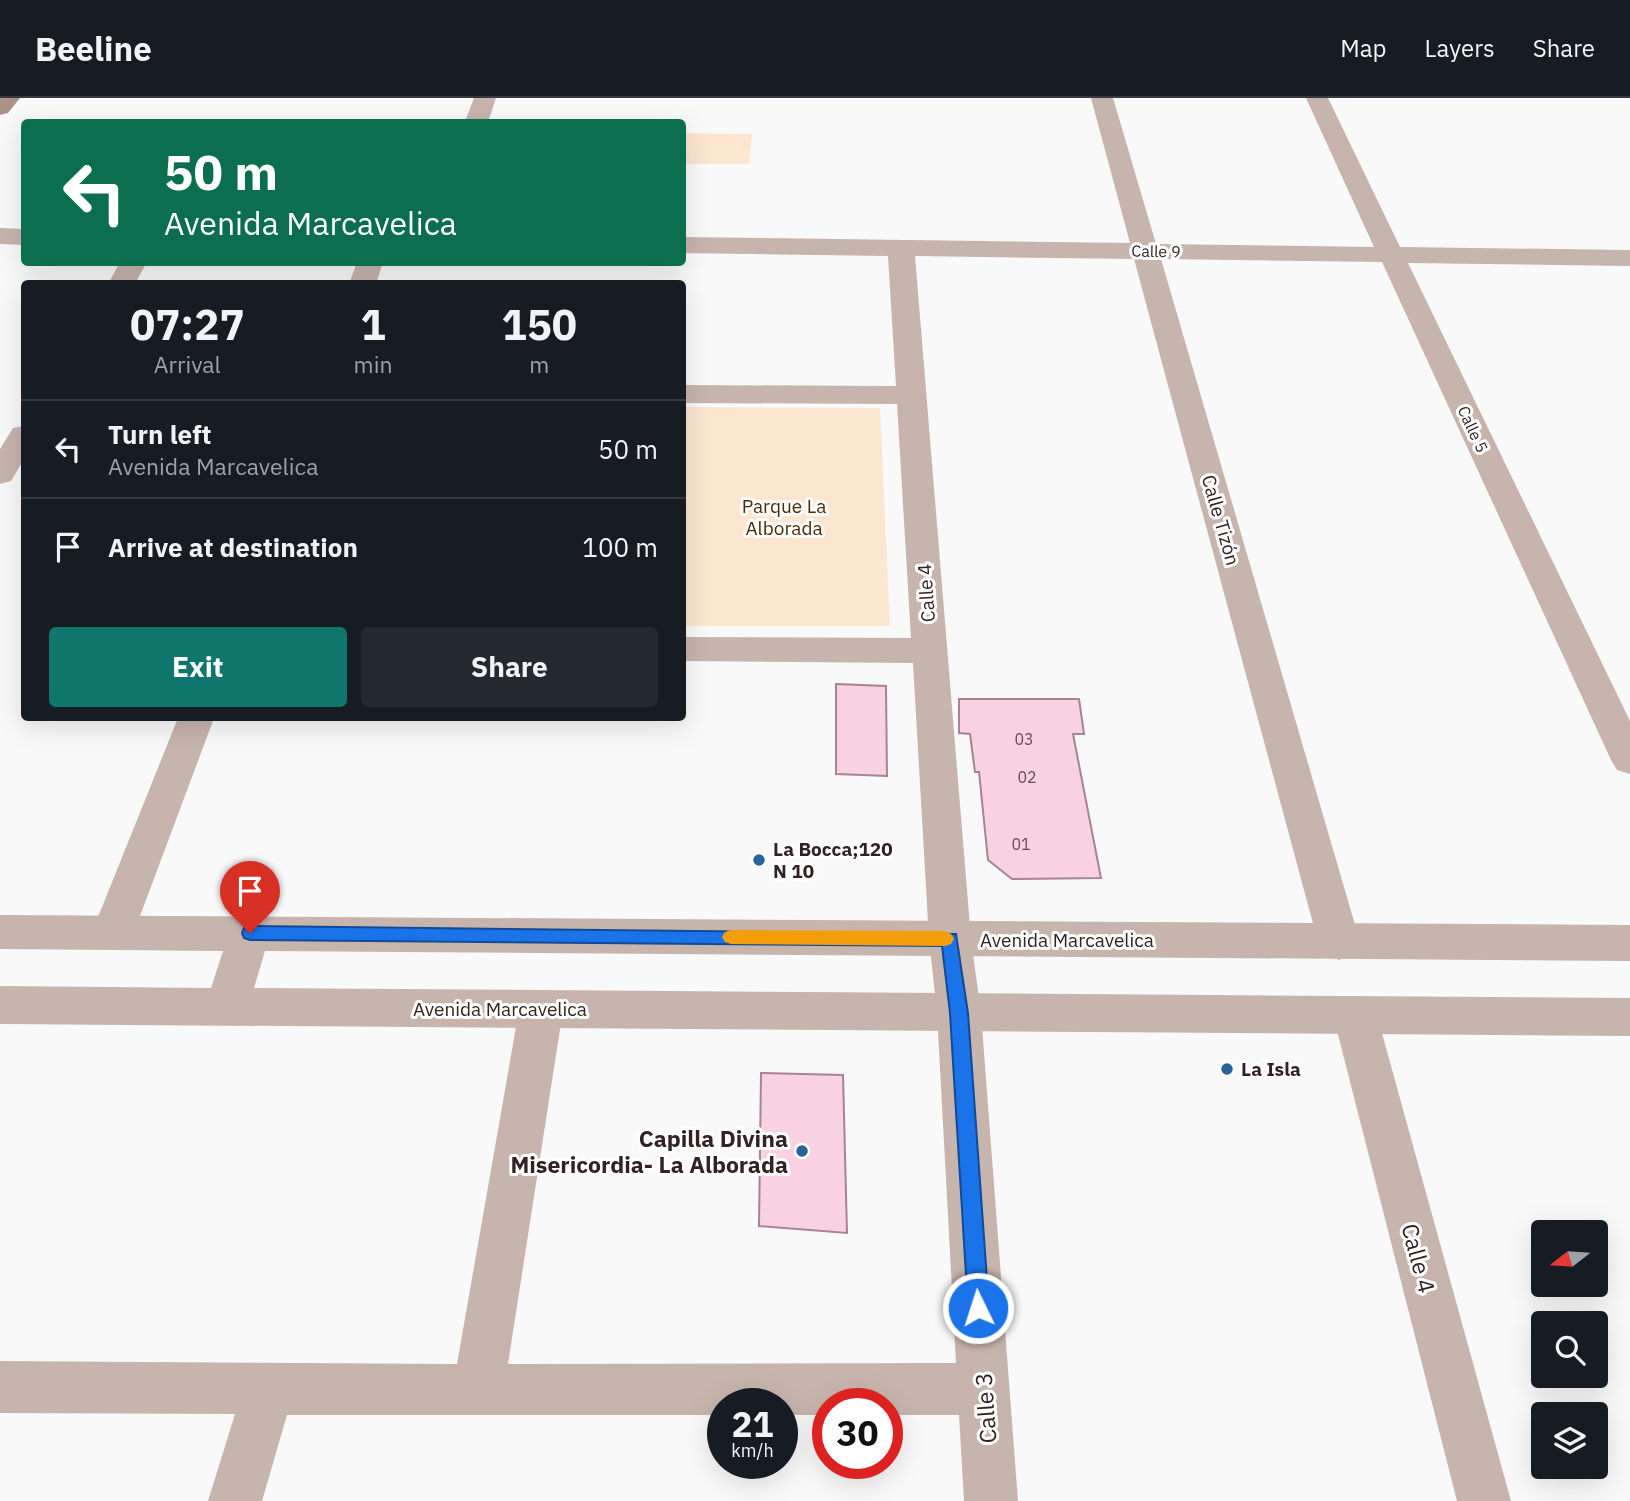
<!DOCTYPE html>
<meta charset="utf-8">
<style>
:root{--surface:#171b24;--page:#242831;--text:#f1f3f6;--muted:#9ea1a6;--line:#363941;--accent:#0f766e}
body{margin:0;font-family:"IBM Plex Sans",sans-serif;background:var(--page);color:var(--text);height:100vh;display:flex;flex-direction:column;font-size:26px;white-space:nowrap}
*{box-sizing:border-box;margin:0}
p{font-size:23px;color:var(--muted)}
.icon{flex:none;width:38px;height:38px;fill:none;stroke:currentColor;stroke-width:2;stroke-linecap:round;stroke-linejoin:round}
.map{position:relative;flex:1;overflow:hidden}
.details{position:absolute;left:21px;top:182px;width:665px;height:441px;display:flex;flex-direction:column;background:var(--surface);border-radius:7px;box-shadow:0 7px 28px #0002}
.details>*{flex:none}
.banner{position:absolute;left:21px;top:21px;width:665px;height:147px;border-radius:7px;box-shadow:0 7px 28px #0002;background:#0b6e4f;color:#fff;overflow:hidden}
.needle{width:46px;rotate:253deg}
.fabs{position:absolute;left:1531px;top:1122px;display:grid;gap:14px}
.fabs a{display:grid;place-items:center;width:77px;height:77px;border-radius:7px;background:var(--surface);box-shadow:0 7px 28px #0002;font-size:35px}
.speed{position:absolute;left:707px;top:1290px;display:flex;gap:14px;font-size:35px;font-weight:700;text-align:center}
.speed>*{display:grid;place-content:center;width:91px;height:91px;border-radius:50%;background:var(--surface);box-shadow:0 7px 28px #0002;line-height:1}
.speed small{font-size:18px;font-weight:400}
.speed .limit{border:10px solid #d22;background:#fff;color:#111}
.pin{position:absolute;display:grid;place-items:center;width:60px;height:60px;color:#fff;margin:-72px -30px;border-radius:50% 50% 50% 0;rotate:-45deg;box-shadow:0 0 7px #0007}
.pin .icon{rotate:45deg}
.me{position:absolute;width:77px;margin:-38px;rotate:356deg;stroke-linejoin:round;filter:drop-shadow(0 0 5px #0008)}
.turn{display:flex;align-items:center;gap:24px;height:147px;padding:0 28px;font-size:32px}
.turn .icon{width:91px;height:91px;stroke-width:2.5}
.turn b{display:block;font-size:49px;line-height:60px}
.eta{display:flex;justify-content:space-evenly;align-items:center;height:119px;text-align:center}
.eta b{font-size:42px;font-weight:800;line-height:49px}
.cta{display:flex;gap:14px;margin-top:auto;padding:14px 28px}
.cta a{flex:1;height:80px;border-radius:7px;background:var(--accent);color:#fff;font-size:28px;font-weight:800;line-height:80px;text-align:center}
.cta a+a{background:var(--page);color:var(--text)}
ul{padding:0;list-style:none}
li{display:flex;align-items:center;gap:21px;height:98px;padding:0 28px;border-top:2px solid var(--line)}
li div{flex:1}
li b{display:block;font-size:26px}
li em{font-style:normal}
header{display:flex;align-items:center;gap:42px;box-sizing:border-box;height:98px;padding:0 35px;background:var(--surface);border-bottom:2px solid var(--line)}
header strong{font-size:33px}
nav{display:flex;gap:38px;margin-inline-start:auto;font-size:24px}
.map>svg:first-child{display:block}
.green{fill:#fde6d0}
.building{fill:#f8d1e2;stroke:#a78393;stroke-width:2}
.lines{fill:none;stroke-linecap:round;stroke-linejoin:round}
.minor{fill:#c7b4ad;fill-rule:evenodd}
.tertiary{fill:#c7b4ad;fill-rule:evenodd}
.secondary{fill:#ae9288;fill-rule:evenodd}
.route{fill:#1a73e8;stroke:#114b97;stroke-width:2}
.slow{fill:#f59e0b}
.poi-dot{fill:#28639a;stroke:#fff;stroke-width:2.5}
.labels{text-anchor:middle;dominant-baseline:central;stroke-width:6;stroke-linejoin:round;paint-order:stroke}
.far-street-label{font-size:16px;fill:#322223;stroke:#fff}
.number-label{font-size:16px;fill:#644e53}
.park-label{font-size:19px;fill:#4b2b05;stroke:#fff}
.street-label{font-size:19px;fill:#322223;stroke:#fff}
.poi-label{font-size:19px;font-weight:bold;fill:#322223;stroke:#fff;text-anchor:start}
.near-poi-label{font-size:23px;font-weight:bold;fill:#322223;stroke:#fff;text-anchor:end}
.near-street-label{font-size:23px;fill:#322223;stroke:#fff}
</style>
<header>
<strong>Beeline</strong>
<nav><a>Map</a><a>Layers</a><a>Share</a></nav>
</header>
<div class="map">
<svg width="1630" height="1403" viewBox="0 0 1630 1403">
<rect width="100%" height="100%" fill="#f9f9f9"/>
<!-- green -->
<path class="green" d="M 683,35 L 752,36 L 749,66 L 683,66 Z
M 683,309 L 880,310 L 890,528 L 683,528 Z"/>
<!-- building -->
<path class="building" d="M 836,586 L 886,588 L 887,678 L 836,676 Z
M 959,601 L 1079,601 L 1084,636 L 1073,636 L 1101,780 L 1012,781 L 988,762 L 979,674 L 975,674 L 970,636 L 959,635 Z
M 761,975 L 843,977 L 847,1135 L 759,1128 Z"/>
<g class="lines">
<!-- minor -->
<path class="minor" d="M 474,0 L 496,0 L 488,24 L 465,24 Z
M 1091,0 L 1113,0 L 1156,146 L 1374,149 L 1306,0 L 1328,0 L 1400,149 L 1630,152 L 1630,168 L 1408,165 L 1630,623 L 1630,676 L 1617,672 L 1611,662 L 1382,164 L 1161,161 L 1360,844 L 1354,856 L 1339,862 L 1324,856 L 1318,844 L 1134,161 L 915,158 L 971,841 L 981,915 L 1018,1403 L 964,1403 L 959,1317 L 887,1317 L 887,1306 L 828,1306 L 828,1317 L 782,1317 L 782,1306 L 723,1306 L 723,1317 L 287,1317 L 262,1403 L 208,1403 L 235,1316 L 0,1315 L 0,1263 L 457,1266 L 519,912 L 526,899 L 541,893 L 556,899 L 563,912 L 508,1266 L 956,1265 L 937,915 L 929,841 L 913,565 L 682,563 L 682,539 L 911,540 L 897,306 L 682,305 L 682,287 L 896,288 L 888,158 L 682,155 L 682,139 L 1130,145 Z
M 0,130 L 24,131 L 24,147 L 0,146 Z
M 120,164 L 147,164 L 135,186 L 108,186 Z
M 357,164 L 383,164 L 376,186 L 349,186 Z
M 24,328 L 24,361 L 11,383 L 0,386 L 0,351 L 13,330 Z
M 178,620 L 214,620 L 134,834 L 128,846 L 113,851 L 98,846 L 92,834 Z
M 1355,898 L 1370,904 L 1377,917 L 1511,1403 L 1457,1403 L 1333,917 L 1340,904 Z"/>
<!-- tertiary -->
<path class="tertiary" d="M 0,817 L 1630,827 L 1630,863 L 265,853 L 254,890 L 1630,900 L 1630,938 L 0,926 L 0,888 L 211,890 L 223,853 L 0,851 Z"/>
<!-- secondary -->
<path class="secondary" d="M 0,0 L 20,0 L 8,15 L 0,17 Z"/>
</g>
<!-- route -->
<path class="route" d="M 250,828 L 956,836 L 968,915 L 989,1210 L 986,1218 L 978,1221 L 971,1218 L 968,1210 L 950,915 L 942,848 L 250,842 L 244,840 L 242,835 L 244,830 Z"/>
<!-- slow -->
<path class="slow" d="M 731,832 L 945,833 L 951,836 L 954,841 L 951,846 L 945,848 L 731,846 L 725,844 L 722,839 L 725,834 Z"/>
<!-- markers -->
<g class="poi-dot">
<circle cx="759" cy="762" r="7"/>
<circle cx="1227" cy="971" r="7"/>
<circle cx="802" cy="1053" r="7"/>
</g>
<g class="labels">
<!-- far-street labels -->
<g class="far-street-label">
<text transform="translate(1156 153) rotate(1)">Calle 9</text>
<text transform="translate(1473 331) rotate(65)">Calle 5</text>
</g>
<!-- number labels -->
<g class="number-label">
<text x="1024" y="641">03</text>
<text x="1027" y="679">02</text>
<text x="1021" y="746">01</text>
</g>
<!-- park labels -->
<g class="park-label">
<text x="784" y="408">Parque La<tspan x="784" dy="22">Alborada</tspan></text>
</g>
<!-- street labels -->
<g class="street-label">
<text transform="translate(1221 422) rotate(74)">Calle Tizón</text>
<text transform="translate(926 495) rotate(-94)">Calle 4</text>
<text x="1067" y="842">Avenida Marcavelica</text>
<text x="500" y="911">Avenida Marcavelica</text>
</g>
<!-- poi labels -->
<g class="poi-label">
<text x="773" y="751">La Bocca;120<tspan x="773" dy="22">N 10</tspan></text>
<text x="1241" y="971">La Isla</text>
</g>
<!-- near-poi labels -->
<g class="near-poi-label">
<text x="788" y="1040">Capilla Divina<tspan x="788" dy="26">Misericordia- La Alborada</tspan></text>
</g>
<!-- near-street labels -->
<g class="near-street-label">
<text transform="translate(1419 1160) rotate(75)">Calle 4</text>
<text transform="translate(985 1310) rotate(-94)">Calle 3</text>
</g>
</g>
</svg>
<div class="fabs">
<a><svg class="needle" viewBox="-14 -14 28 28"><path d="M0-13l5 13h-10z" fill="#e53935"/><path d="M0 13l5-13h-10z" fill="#9ea1a6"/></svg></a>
<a><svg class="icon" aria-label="search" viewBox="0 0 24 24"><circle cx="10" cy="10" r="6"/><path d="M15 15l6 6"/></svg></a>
<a><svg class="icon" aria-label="layers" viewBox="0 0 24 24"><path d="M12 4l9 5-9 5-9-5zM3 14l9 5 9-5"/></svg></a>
</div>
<div class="speed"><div>21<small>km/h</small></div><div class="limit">30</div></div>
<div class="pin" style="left:250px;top:835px;background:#d93025"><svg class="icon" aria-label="arrive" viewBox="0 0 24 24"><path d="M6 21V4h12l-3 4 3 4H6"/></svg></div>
<svg class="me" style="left:978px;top:1210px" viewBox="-20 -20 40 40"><circle r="17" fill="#1a73e8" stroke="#fff" stroke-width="3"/><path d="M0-11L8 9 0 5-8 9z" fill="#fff"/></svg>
<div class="banner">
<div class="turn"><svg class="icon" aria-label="left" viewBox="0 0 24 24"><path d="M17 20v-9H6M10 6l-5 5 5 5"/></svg><div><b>50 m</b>Avenida Marcavelica</div></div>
</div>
<section class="details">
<div class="eta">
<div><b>07:27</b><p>Arrival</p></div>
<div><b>1</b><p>min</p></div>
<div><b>150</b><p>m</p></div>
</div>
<ul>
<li><svg class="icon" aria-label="left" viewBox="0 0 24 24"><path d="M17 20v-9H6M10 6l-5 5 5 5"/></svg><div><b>Turn left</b><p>Avenida Marcavelica</p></div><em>50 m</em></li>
<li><svg class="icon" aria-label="arrive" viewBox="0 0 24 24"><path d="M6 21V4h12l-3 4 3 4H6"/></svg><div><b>Arrive at destination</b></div><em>100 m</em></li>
</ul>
<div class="cta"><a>Exit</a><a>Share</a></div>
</section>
</div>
